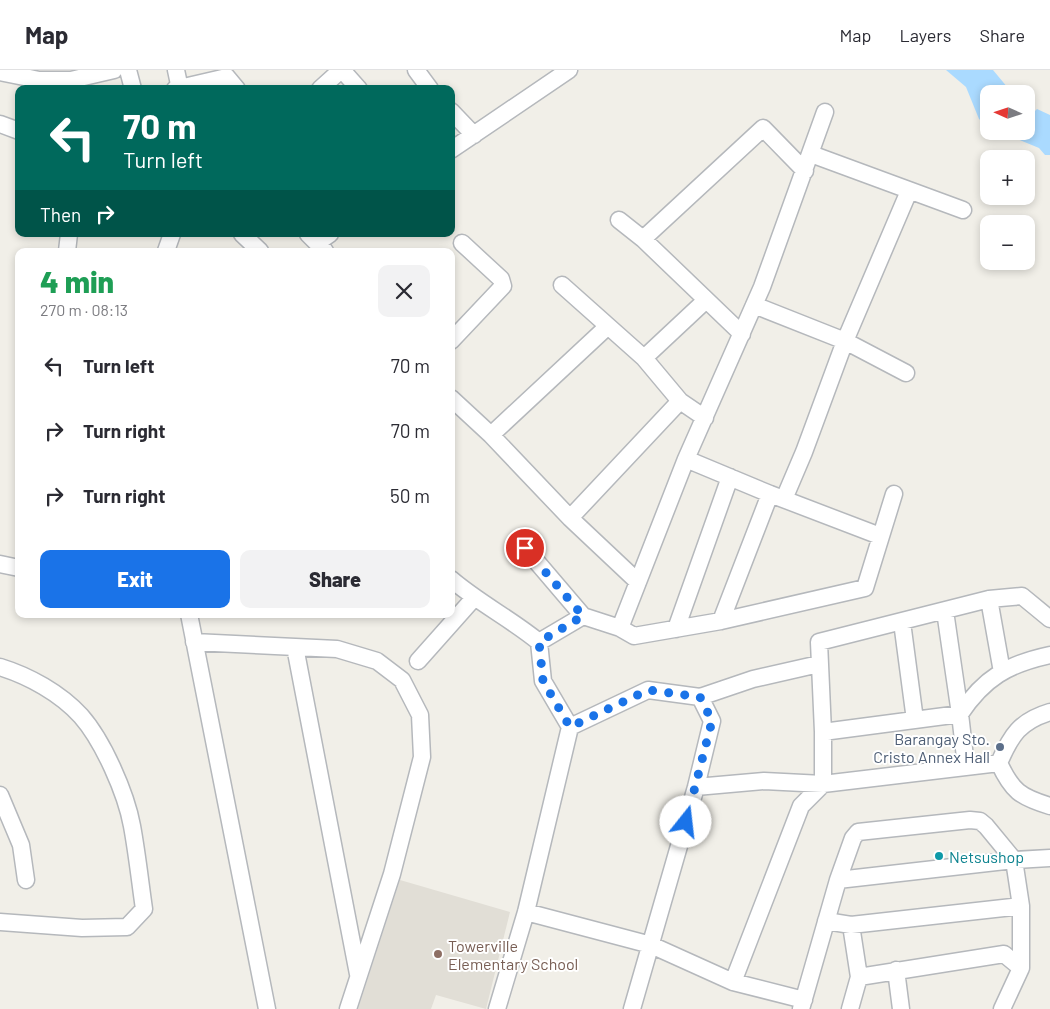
<!DOCTYPE html>
<meta charset="utf-8">
<style>
:root{--surface:#fff;--page:#f2f2f3;--text:#2b2b33;--muted:#7c7c81;--line:#e1e1e2;--accent:#1a73e8}
body{margin:0;font-family:Barlow,sans-serif;background:var(--page);color:var(--text);height:100vh;display:flex;flex-direction:column;font-size:19px;white-space:nowrap}
*{box-sizing:border-box;margin:0}
p{font-size:16px;color:var(--muted)}
.icon{flex:none;width:28px;height:28px;fill:none;stroke:currentColor;stroke-width:2;stroke-linecap:round;stroke-linejoin:round}
.map{position:relative;flex:1;overflow:hidden}
.sheet{position:absolute;left:15px;top:178px;width:440px;height:370px;display:flex;flex-direction:column;background:var(--surface);border-radius:10px;box-shadow:0 2px 8px #0003}
.sheet>*{flex:none}
.guide{position:absolute;left:15px;top:15px;width:440px;height:152px;border-radius:10px;box-shadow:0 2px 8px #0003;background:#00695c;color:#fff;overflow:hidden}
.needle{width:32px;rotate:273deg}
.buttons{position:absolute;left:980px;top:15px;display:grid;gap:10px}
.buttons a{display:grid;place-items:center;width:55px;height:55px;border-radius:10px;background:var(--surface);box-shadow:0 2px 8px #0003;font-size:25px}
.pin{position:absolute;display:grid;place-items:center;width:42px;height:42px;color:#fff;margin:-21px;border:2px solid #fff;border-radius:50%;box-shadow:0 1px 5px #0007}
.me{position:absolute;width:55px;margin:-28px;rotate:16deg;stroke-linejoin:round;filter:drop-shadow(0 0 4px #0008)}
.turn{display:flex;align-items:center;gap:18px;height:105px;padding:0 25px;font-size:22px}
.turn .icon{width:65px;height:65px;stroke-width:2.5}
.turn b{display:block;font-size:35px;line-height:42px}
.then{display:flex;align-items:center;height:48px;padding:0 25px;background:#0003;gap:10px;font-size:19px}
.round{display:grid;place-items:center;flex:none;width:52px;height:52px;border-radius:10px;background:var(--page)}
.head{display:flex;align-items:center;justify-content:space-between;height:85px;padding:0 25px}
h1{font-size:30px;font-weight:800;line-height:38px;color:#1e9e55}
.primary-button{display:flex;gap:10px;margin-top:auto;padding:10px 25px}
.primary-button a{flex:1;height:58px;border-radius:10px;background:var(--accent);color:#fff;font-size:20px;font-weight:800;line-height:58px;text-align:center}
.primary-button a+a{background:var(--page);color:var(--text)}
ul{padding:0;list-style:none}
li{display:flex;align-items:center;gap:15px;height:65px;padding:0 25px}
li div{flex:1}
li b{display:block;font-size:19px}
li em{font-style:normal}
header{display:flex;align-items:center;gap:30px;box-sizing:border-box;height:70px;padding:0 25px;background:var(--surface);border-bottom:1px solid var(--line)}
header strong{font-size:24px}
nav{display:flex;gap:28px;margin-inline-start:auto;font-size:18px}
.map>svg:first-child{display:block}
.education{fill:#e1ded6}
.water{fill:#aadaff}
.lines{fill:none;stroke-linecap:round;stroke-linejoin:round}
.minor-casing{stroke:#b5b8bc;stroke-width:19}
.minor{stroke:#fff;stroke-width:16}
.route{stroke:#1a73e8;stroke-width:9;stroke-dasharray:0 16.2}
.service-dot{fill:#5c6f8a;stroke:#fff;stroke-width:2}
.culture-dot{fill:#0f9aa8;stroke:#fff;stroke-width:2}
.education-dot{fill:#8d6e63;stroke:#fff;stroke-width:2}
.labels{text-anchor:middle;dominant-baseline:central;stroke-width:4;stroke-linejoin:round;paint-order:stroke}
.service-label{font-size:16px;fill:#4e5e75;stroke:#fff;text-anchor:end}
.culture-label{font-size:16px;fill:#0d838f;stroke:#fff;text-anchor:start}
.education-label{font-size:16px;fill:#785e54;stroke:#fff;text-anchor:start}
</style>
<header>
<strong>Map</strong>
<nav><a>Map</a><a>Layers</a><a>Share</a></nav>
</header>
<div class="map">
<svg width="1050" height="939" viewBox="0 0 1050 939">
<rect width="100%" height="100%" fill="#f1efe8"/>
<!-- education -->
<path class="education" d="M 400,810 L 510,842 L 486,939 L 436,925 L 431,939 L 358,939 Z"/>
<!-- water -->
<path class="water" d="M 946,0 L 993,0 L 1013,24 L 989,24 L 989,57 L 979,49 L 966,17 Z
M 1037,39 L 1050,45 L 1050,85 L 1045,85 L 1039,78 L 998,61 L 1026,61 L 1026,44 L 1033,43 Z"/>
<g class="lines">
<!-- minor casing -->
<g class="minor-casing">
<path id="minor" d="M 128,0 L 133,19
M 176,0 L 180,19
M 342,0 L 359,19
M 416,0 L 430,19
M 0,2 L 39,10 L 71,10 L 114,0
M 175,19 L 227,7 L 237,19
M 320,19 L 341,0
M 451,41 L 474,65
M 0,54 L 19,61
M 451,80 L 569,0
M 811,84 L 963,140
M 619,150 L 643,169 L 742,264
M 242,164 L 260,181
M 308,164 L 325,181
M 643,169 L 763,58 L 805,101
M 317,173 L 330,164
M 67,181 L 69,164
M 166,181 L 172,164
M 562,215 L 644,288 L 680,331 L 705,348
M 754,235 L 845,271 L 906,303
M 451,271 L 503,216 L 501,209 L 462,173
M 644,288 L 705,231
M 451,328 L 491,365 L 570,448 L 638,512
M 491,365 L 608,256
M 686,389 L 770,424 L 880,466
M 784,429 L 804,382 L 845,271 L 909,121
M 570,448 L 680,331
M 525,478 L 583,546 L 539,572
M 0,494 L 19,498
M 451,509 C 479,533 511,549 539,572 L 543,611 L 570,657 L 526,842 L 497,939
M 989,529 L 1002,602
M 189,544 L 267,939
M 583,546 L 620,558 L 686,389 L 762,217 L 825,42
M 721,551 L 770,424
M 902,552 L 915,650
M 620,558 L 634,566 L 721,551 L 865,518 L 894,424
M 676,559 L 730,407
M 194,572 L 337,579 L 377,591 L 402,610 L 420,645 L 422,687 L 392,804 L 348,939
M 295,577 L 358,904
M 418,591 L 474,528
M 0,597 C 29,606 60,623 81,646 C 103,671 126,723 132,756 C 137,783 140,811 144,839 L 127,857 L 82,858 L 0,852
M 700,627 L 753,609 L 819,594
M 1050,642 C 1020,651 1011,665 999,693 C 1012,721 1020,727 1050,736
M 570,657 L 648,620 L 700,627 L 712,651 L 696,717 L 632,939
M 823,662 L 960,644 L 945,541
M 966,696 L 960,644 C 984,608 1008,594 1050,585
M 696,717 L 764,711 L 823,714 L 999,693
M 0,725 L 21,775 L 26,810
M 838,810 L 1014,790 L 1050,788
M 526,842 L 651,875 L 733,912 L 804,930
M 826,851 L 851,855 L 1021,836
M 851,855 L 859,907
M 896,900 L 901,939
M 733,912 L 801,736 L 823,714 L 823,662 L 819,572 L 989,529 L 1022,526 L 1050,549
M 801,939 L 838,810 L 853,768 L 858,762 L 970,750 L 980,751 L 986,756 L 1014,790 L 1021,836 L 1021,898 L 1002,939
M 850,939 L 859,907 L 1004,884 L 1021,898"/>
</g>
<!-- minor -->
<use href="#minor" class="minor"/>
</g>
<g class="lines">
<!-- route -->
<path class="route" d="M 525,478 L 583,546 L 539,572 L 543,611 L 570,657 L 648,620 L 700,627 L 712,651 L 686,752"/>
</g>
<!-- markers -->
<circle class="service-dot" cx="1000" cy="677" r="5"/>
<circle class="culture-dot" cx="939" cy="786" r="5"/>
<circle class="education-dot" cx="438" cy="884" r="5"/>
<g class="labels">
<!-- service labels -->
<g class="service-label">
<text x="990" y="668">Barangay Sto.<tspan x="990" dy="18">Cristo Annex Hall</tspan></text>
</g>
<!-- culture labels -->
<g class="culture-label">
<text x="949" y="786">Netsushop</text>
</g>
<!-- education labels -->
<g class="education-label">
<text x="448" y="875">Towerville<tspan x="448" dy="18">Elementary School</tspan></text>
</g>
</g>
</svg>
<div class="buttons">
<a><svg class="needle" viewBox="-14 -14 28 28"><path d="M0-13l5 13h-10z" fill="#e53935"/><path d="M0 13l5-13h-10z" fill="#7c7c81"/></svg></a>
<a>+</a>
<a>−</a>
</div>
<div class="pin" style="left:525px;top:478px;background:#d93025"><svg class="icon" aria-label="arrive" viewBox="0 0 24 24"><path d="M6 21V4h12l-3 4 3 4H6"/></svg></div>
<svg class="me" style="left:686px;top:752px" viewBox="-20 -20 40 40"><circle r="19" fill="#fff"/><path d="M0-13L10 11 0 6-10 11z" fill="#1a73e8"/></svg>
<div class="guide">
<div class="turn"><svg class="icon" aria-label="left" viewBox="0 0 24 24"><path d="M17 20v-9H6M10 6l-5 5 5 5"/></svg><div><b>70 m</b>Turn left</div></div>
<div class="then">Then<svg class="icon" aria-label="right" viewBox="0 0 24 24"><path d="M7 20v-9h11M14 6l5 5-5 5"/></svg></div>
</div>
<section class="sheet">
<div class="head"><div><h1>4 min</h1><p>270 m · 08:13</p></div><a class="round"><svg class="icon" aria-label="close" viewBox="0 0 24 24"><path d="M6 6l12 12M18 6L6 18"/></svg></a></div>
<ul>
<li><svg class="icon" aria-label="left" viewBox="0 0 24 24"><path d="M17 20v-9H6M10 6l-5 5 5 5"/></svg><div><b>Turn left</b></div><em>70 m</em></li>
<li><svg class="icon" aria-label="right" viewBox="0 0 24 24"><path d="M7 20v-9h11M14 6l5 5-5 5"/></svg><div><b>Turn right</b></div><em>70 m</em></li>
<li><svg class="icon" aria-label="right" viewBox="0 0 24 24"><path d="M7 20v-9h11M14 6l5 5-5 5"/></svg><div><b>Turn right</b></div><em>50 m</em></li>
</ul>
<div class="primary-button"><a>Exit</a><a>Share</a></div>
</section>
</div>
